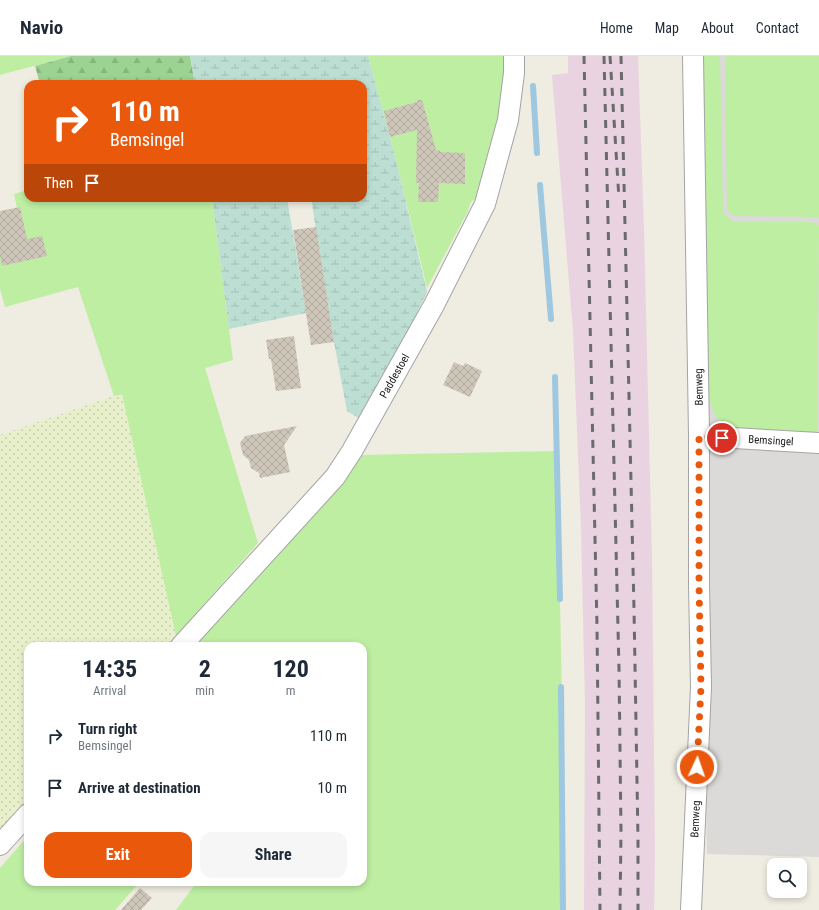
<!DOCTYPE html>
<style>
:root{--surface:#fff;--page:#f6f6f7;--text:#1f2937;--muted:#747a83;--line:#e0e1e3;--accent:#ea580c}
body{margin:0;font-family:"Roboto Condensed",sans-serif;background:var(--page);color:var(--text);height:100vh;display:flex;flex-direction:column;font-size:15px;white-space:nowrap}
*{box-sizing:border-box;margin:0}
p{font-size:13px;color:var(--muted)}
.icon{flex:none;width:22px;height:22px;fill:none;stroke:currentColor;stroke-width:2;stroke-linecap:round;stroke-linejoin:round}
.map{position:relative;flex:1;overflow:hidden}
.sheet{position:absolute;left:24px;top:586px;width:343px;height:244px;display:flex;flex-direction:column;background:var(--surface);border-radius:12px;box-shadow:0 2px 6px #0003}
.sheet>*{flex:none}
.top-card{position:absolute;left:24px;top:24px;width:343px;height:122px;border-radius:12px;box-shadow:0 2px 6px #0003;background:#ea580c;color:#fff;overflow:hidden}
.fabs{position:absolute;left:767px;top:802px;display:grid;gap:8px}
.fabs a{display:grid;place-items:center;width:40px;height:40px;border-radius:8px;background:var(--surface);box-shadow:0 2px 6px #0003;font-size:20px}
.pin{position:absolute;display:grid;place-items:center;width:34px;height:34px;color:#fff;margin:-17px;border:2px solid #fff;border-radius:50%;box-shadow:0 1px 4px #0007}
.me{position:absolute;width:44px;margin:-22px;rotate:3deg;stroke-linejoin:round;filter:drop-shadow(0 0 3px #0008)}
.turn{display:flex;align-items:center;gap:14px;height:84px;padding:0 20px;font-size:18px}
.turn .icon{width:52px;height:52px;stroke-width:2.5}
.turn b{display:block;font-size:28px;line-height:34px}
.then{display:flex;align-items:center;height:38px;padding:0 20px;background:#0003;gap:8px;font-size:15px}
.eta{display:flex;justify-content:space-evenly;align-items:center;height:68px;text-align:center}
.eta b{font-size:24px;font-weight:700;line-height:28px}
.primary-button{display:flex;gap:8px;margin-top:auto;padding:8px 20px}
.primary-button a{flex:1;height:46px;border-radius:12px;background:var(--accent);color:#fff;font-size:16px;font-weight:700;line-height:46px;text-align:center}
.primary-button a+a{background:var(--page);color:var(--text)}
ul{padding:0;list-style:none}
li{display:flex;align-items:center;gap:12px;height:52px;padding:0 20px}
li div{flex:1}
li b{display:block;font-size:15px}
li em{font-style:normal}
header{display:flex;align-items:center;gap:24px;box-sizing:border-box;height:56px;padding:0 20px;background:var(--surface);border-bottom:1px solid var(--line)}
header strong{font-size:19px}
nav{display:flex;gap:22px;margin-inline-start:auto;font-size:14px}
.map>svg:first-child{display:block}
.residential{fill:#dbdad9}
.industrial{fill:#e9d3e1}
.farmland{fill:url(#farmland-dots)}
.grass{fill:#bdeea2}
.forest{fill:url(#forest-firs)}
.wetland{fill:url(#wetland-marsh)}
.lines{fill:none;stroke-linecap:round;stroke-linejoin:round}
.stream{stroke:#9ec8e0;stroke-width:6}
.building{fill:url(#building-cross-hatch)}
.minor-casing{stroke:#a4a4a4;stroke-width:22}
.minor{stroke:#fff;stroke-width:20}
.rail{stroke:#6b6b6b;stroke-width:3;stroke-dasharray:8 8;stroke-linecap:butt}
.route{stroke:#ea580c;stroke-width:7;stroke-dasharray:0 12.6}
.labels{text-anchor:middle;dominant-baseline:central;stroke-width:3;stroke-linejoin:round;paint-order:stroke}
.street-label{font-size:11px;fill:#1d1d1d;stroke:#fff}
</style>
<header>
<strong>Navio</strong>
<nav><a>Home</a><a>Map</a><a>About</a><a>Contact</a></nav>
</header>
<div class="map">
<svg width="819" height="854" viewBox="0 0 819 854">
<defs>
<pattern id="farmland-dots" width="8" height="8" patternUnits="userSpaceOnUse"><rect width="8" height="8" fill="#e8f0cb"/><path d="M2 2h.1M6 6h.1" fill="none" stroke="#c7cdae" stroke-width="1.8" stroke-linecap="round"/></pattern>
<pattern id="forest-firs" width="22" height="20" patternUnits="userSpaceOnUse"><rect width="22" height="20" fill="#9cd292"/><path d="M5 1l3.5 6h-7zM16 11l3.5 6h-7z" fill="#86b47d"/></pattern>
<pattern id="wetland-marsh" width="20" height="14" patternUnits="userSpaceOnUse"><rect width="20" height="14" fill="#bdded3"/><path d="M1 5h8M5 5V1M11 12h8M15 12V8" fill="none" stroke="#a2beb5"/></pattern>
<pattern id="building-cross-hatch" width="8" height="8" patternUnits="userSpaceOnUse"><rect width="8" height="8" fill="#cfc6ba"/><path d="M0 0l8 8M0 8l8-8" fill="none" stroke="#b1aa9f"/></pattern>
</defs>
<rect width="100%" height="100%" fill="#efece1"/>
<!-- residential -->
<path class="residential" d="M 692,0 L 819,0 L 819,801 L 707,798 Z"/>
<!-- industrial -->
<path class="industrial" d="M 568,0 L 638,0 L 644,174 L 652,503 L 655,799 L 654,854 L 584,854 L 585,646 L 581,473 L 573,275 L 552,19 L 568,17 Z"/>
<!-- farmland -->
<path class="farmland" d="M 122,337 L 176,580 L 167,590 L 28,590 L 28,744 L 0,774 L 0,379 Z"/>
<!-- grass -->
<path class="grass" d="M 0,0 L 71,0 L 0,19 Z
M 368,0 L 506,0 L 502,46 L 480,139 L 471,146 L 467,157 L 427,232 L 396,104 Z
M 701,0 L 720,0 L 723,153 L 724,158 L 732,165 L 810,166 L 816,167 L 819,170 L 817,378 C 797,377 730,378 718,363 C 711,354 709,342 708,331 Z
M 725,0 L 819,0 L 819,161 L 735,160 L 730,157 L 727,153 Z
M 28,134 L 28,142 L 212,142 L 233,304 L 205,312 L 258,487 L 176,580 L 122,338 L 114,340 L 78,231 L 5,251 L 0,233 L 0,162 L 18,156 L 14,138 Z
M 556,395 C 560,548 565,701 562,854 L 176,854 L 194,830 L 190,826 L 363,826 L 363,590 L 193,590 L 359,399 Z
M 28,780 L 28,826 L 140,826 L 115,854 L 0,854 L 0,812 Z"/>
<!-- forest -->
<path class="forest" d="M 71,0 L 190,0 L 195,28 L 40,28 L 35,10 Z"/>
<!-- wetland -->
<path class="wetland" d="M 190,0 L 368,0 L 396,104 L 427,236 L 366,363 L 362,364 L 347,355 L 334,286 L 311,142 L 363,142 L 363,28 L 195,28 Z
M 212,142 L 287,142 L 306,257 L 229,273 Z"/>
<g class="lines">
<!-- stream -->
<path class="stream" d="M 533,30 L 537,97
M 540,129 L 551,263
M 555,321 L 560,543
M 561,631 L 563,854"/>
</g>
<!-- building -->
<path class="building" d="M 417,44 L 422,44 L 436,94 L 440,95 L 440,96 L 465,97 L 465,128 L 439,127 L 438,146 L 418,146 L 419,127 L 416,127 L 417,74 L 390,81 L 384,55 L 417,46 Z
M 20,151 L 27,183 L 42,180 L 47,200 L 2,210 L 0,199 L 0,155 Z
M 316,171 L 334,286 L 311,289 L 293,174 Z
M 294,280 L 301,332 L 276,335 L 271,303 L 269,303 L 266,284 Z
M 454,306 L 463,310 L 465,307 L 482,315 L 470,341 L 443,329 Z
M 297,370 L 284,389 L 290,416 L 260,422 L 259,417 L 251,412 L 249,404 L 243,399 L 240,387 L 245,380 Z
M 140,832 L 152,842 L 141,854 L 121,854 Z"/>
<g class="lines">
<!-- minor casing -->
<g class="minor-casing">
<g id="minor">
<path id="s1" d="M 699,380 L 819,387"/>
<path id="s2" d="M 181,590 L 335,421 L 352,395 L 434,249 L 485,148 L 508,64 L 514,17 L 514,0"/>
<path d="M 0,789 L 28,758"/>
<path id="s3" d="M 691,854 L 701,631 L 699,529 L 699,380 L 693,0"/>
</g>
</g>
<!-- minor -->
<use href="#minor" class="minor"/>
<!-- rail -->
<path class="rail" d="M 584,0 L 597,570 L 600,854
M 604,0 L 619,613 L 621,776 L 620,854
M 610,0 L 619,143
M 621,0 L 634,553 L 638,783 L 638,854"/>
</g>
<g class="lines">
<!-- route -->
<path class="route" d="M 697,711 L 701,631 L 699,528 L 699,380 L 722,382"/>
</g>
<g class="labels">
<!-- street labels -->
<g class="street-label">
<text stroke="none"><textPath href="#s2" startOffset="346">Paddestoel</textPath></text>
<text transform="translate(699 331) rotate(-91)">Bemweg</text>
<text stroke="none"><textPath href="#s1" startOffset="72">Bemsingel</textPath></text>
<text stroke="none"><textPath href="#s3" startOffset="91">Bemweg</textPath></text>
</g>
</g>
</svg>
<div class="fabs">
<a><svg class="icon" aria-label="search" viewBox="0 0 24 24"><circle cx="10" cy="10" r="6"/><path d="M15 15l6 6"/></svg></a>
</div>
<div class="pin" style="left:722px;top:382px;background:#d93025"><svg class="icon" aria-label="arrive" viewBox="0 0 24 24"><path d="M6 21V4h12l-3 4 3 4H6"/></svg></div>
<svg class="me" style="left:697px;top:711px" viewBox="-20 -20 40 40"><circle r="17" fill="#ea580c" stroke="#fff" stroke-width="3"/><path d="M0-11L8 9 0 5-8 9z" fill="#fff"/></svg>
<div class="top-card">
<div class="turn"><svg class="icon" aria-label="right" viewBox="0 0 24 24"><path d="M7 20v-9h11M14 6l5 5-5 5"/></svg><div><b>110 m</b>Bemsingel</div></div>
<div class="then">Then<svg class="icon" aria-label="arrive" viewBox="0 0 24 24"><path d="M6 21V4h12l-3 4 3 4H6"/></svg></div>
</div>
<section class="sheet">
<div class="eta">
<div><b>14:35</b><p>Arrival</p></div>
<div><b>2</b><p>min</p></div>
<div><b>120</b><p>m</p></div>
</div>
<ul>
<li><svg class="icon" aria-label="right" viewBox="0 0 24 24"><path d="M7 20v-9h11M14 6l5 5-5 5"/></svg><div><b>Turn right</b><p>Bemsingel</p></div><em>110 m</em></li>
<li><svg class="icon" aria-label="arrive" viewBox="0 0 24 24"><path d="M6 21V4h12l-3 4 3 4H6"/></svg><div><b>Arrive at destination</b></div><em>10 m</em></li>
</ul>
<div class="primary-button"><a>Exit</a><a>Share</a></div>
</section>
</div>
